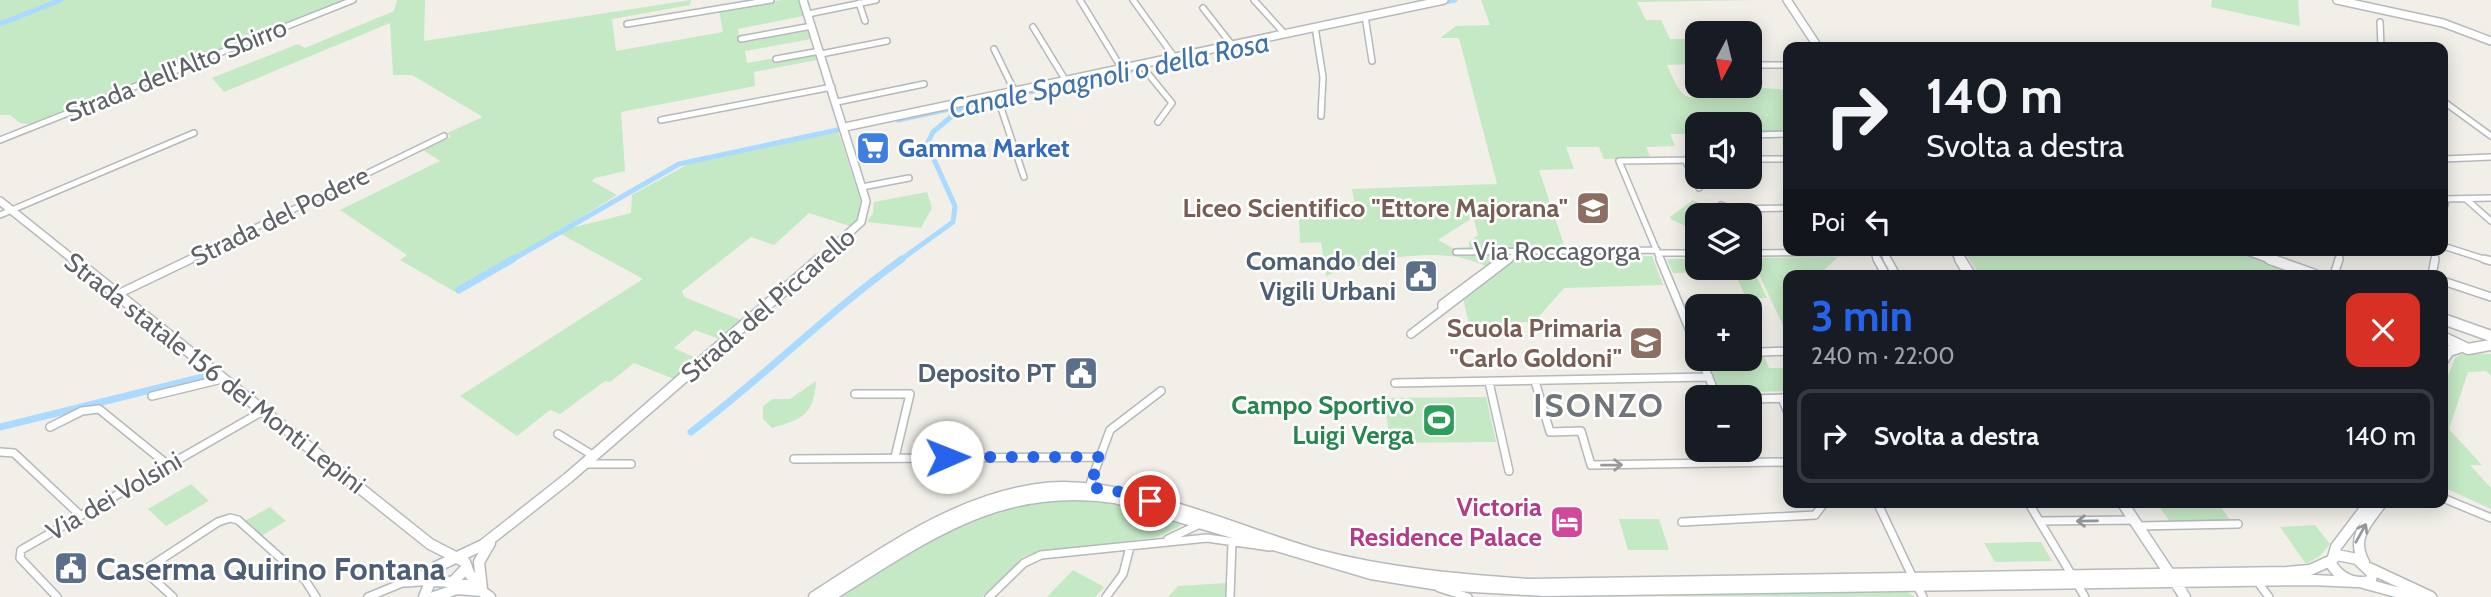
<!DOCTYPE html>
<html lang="it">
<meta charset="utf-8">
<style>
:root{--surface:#171b24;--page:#242831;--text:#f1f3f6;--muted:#9ea1a6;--line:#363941;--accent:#2563eb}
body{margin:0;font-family:Cabin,sans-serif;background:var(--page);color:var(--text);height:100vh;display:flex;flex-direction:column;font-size:26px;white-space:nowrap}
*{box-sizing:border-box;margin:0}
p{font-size:23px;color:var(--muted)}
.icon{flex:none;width:38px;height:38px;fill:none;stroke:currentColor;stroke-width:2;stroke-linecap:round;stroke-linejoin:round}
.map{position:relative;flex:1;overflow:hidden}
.drawer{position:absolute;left:1783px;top:270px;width:665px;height:238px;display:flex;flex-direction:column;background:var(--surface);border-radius:14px;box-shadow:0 4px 18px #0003}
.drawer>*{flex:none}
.guide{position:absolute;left:1783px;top:42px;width:665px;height:214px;border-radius:14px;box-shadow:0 4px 18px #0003;background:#171b24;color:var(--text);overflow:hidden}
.needle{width:46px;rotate:187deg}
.fabs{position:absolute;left:1685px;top:21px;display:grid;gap:14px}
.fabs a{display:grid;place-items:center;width:77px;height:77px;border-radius:14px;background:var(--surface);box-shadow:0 4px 18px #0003;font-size:35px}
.pin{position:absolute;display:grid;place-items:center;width:60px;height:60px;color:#fff;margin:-30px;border:4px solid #fff;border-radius:50%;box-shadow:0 2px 7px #0007}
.me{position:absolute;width:77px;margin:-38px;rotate:89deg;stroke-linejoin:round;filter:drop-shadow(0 0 5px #0008)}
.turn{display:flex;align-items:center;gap:24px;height:147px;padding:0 28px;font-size:32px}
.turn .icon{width:91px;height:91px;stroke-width:2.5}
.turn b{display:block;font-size:49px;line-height:60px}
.then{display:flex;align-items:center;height:66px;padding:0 28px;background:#0003;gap:14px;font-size:26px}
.round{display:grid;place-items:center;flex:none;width:74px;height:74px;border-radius:14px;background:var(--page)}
.head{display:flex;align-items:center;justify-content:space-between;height:119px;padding:0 28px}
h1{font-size:42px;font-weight:700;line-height:52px;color:var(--accent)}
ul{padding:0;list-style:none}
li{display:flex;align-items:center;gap:21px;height:94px;margin:0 14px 10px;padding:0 14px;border:4px solid var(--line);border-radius:14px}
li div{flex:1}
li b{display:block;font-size:26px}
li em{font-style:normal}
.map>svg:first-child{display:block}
.green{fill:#c5e8c5;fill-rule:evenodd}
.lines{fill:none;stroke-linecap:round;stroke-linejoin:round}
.canal-far1{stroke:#aadaff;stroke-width:5}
.canal{stroke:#aadaff;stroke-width:7}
.street-far1-casing{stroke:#b5b8bc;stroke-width:8}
.street-casing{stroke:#b5b8bc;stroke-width:10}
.secondary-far1-casing{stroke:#b6babf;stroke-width:10}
.secondary-casing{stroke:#b6babf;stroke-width:13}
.street-far1{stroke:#fff;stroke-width:5}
.street{stroke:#fff;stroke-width:7}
.secondary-far1{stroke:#fff;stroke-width:7}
.secondary{stroke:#fff;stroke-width:10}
.oneway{stroke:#979a9d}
.route{stroke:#2563eb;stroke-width:12;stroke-dasharray:0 21.6}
.labels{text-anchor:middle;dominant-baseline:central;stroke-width:5;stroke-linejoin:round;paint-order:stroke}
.street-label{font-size:26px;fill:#5f6368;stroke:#fff}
.shop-label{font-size:26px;font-weight:bold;fill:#366cbe;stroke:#fff;text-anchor:start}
.education-label{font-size:26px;font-weight:bold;fill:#785e54;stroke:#fff;text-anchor:end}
.service-label{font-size:26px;font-weight:bold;fill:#4e5e75;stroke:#fff;text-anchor:end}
.leisure-label{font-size:26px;font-weight:bold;fill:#27864d;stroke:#fff;text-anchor:end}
.hotel-label{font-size:26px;font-weight:bold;fill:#b23c85;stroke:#fff;text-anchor:end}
.water-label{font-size:28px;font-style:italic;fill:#4174aa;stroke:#fff}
.near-service-label{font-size:32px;font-weight:bold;fill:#4e5e75;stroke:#fff;text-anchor:start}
.district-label{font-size:33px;font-weight:bold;letter-spacing:2px;fill:#70757a;stroke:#fff}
</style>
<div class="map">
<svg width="2491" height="597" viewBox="0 0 2491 597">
<rect width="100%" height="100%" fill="#f1efe8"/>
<!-- green -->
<path class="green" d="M 0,0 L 351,0 L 35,125 L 20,123 L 10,115 L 0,115 Z
M 397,0 L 425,0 L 424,41 L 691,0 L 690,5 L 612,19 L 616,51 L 723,32 L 719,11 L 782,0 L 798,0 L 803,16 L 738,29 L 740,43 L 808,31 L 811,39 L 745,51 L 747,63 L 815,51 L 817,60 L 754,72 L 755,86 L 621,112 L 625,171 L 595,178 L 592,181 L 617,195 L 570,224 L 575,227 L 631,213 L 632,195 L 690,163 L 838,131 L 860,199 C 863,211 860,217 853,227 L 809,213 L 774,245 L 751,237 L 682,291 L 684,297 L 741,320 L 719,339 L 695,330 L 674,348 L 698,359 L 674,379 L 634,363 L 610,382 L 605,381 L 560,414 L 550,410 L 517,436 L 460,396 L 643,279 L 561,234 L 457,293 L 400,260 L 407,255 L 340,210 L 440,161 L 423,150 L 451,137 L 447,133 L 483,117 L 412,75 L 393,75 L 390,23 L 224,92 L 212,78 L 298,44 L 305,48 L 394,11 Z
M 1481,0 L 1754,0 L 1637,2 L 1646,20 L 1661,20 L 1670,39 L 1697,39 L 1697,64 L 1667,65 C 1672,75 1680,102 1696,97 C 1701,96 1705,89 1710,87 C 1720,82 1738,86 1750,86 L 1750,84 L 1763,88 L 1788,90 L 1788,133 L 1750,133 L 1750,124 L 1698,124 L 1697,134 L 1670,134 L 1675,146 L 1646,147 L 1651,159 L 1604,159 L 1599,147 L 1566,147 L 1574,169 L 1539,170 L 1565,248 L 1496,249 L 1497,259 L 1487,267 C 1443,243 1372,260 1326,276 L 1321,242 L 1300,243 L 1299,216 L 1357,215 L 1352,189 L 1497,184 L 1459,38 L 1440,38 L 1456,26 L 1490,25 ZM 1472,218 L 1474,220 L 1478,235 L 1469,242 L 1469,247 L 1453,248 L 1438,240 Z
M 2212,0 L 2298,0 L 2300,26 L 2211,7 Z
M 927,192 L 932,208 L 921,228 L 867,222 L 873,213 L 874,202 Z
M 1693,200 L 1708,207 L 1728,210 L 1731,215 L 1698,215 L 1697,232 L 1671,219 L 1670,217 Z
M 2012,250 L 2234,250 L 2305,275 L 1980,275 L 1966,255 Z
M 1652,256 L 1663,285 L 1564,288 L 1534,322 L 1469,323 L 1463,298 L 1514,258 Z
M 1838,257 L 1823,271 L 1830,275 L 1788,275 L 1788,336 L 1758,272 L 1673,273 L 1667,259 L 1697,259 L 1698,268 L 1750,268 L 1750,258 Z
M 1735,274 L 1755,274 L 1767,298 L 1746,298 Z
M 1750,348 L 1760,348 L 1769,368 L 1788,368 L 1788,391 L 1747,392 L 1744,395 L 1721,393 L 1707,359 L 1750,359 Z
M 2464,353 L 2491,354 L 2491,376 L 2486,371 L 2468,372 L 2449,429 L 2482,465 L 2470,465 L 2491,488 L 2491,509 L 2443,487 L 2443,389 L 2455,358 Z
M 816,381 C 814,415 802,419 772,428 L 763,419 L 763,406 L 773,399 L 790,399 Z
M 1486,397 L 1496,442 L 1390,443 L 1384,398 Z
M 191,484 L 209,501 L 166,526 L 148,509 Z
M 1058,499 L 1119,504 L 1182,525 L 1157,537 L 1031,554 L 1023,557 L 982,597 L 841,597 L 949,529 L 1012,505 Z
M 2156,502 L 2217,502 L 2230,520 L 2170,522 Z
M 270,507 L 286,521 L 261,536 L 245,521 Z
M 1619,519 L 1659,519 L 1669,550 L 1628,550 Z
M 2315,525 L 2330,544 L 2320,556 L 2306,564 L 2280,527 Z
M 2041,542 L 2052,561 L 1995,562 L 1984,543 Z
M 1073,570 L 1104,587 L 1095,597 L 1047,597 Z
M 1227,583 L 1227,597 L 1168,597 L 1178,586 Z
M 1907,592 L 1915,597 L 1644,596 Z"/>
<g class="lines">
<!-- canal-far1 -->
<path class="canal-far1" d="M 1439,3 L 1455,0
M 0,24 L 61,0
M 898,120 L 1146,67
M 510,261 L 679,164 L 837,130
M 899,261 L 953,222 L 955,206 L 927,144 L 933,132 L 964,106"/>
<!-- canal -->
<path class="canal" d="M 459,290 L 513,259
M 0,427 L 203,377
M 691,432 C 764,377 828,312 902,259"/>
<!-- street-far1 casing -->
<g class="street-far1-casing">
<path id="street-far1" d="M 1080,0 L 1122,69
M 1133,0 L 1175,58
M 1254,0 L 1284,33
M 859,3 L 865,21
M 1203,8 L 1232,45
M 808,14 L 876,0
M 1365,16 L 1372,61
M 2380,22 L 2381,47
M 627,24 L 771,0
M 1033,27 L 1066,81
M 1315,27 L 1323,77 L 1321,116
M 741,39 L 812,26
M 994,49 L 1015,92
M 821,54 L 887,41
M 776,59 L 820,51
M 1141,65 L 1172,103 L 1158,122
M 1750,65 L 1788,65
M 997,96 L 1024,177
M 2443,101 L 2491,136
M 837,102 L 924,84
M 661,120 L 832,87
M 1750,135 L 1788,134
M 0,140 L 353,0
M 1750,159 L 1788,159
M 2443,159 L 2491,157
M 1685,160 L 1699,188
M 862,187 L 909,178
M 2443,199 L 2491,198
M 2466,199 L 2491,221
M 1721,205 L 1730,209 L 1788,208
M 2443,213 L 2446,200
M 0,215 L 194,133
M 2443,246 L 2490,261
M 1872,250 L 1878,261
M 1882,250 L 1888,261
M 1456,252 L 1657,250
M 1862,252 L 1920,250
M 1658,253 L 1698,253
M 1750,253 L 1853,252
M 187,261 L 444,136
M 1507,261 L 1518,252
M 1661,261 L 1619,161 L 1698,160
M 2338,261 L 2341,250
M 2434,261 L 2436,250"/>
</g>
<!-- street casing -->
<g class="street-casing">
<path id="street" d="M 1660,259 L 1698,350
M 1877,259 L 1886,275
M 1887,259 L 1896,275
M 2484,259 L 2491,261
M 2334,275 L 2339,259
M 2432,275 L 2435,259
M 2443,281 L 2491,297
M 116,295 L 191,259
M 1442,310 L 1442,304 L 1500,261
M 1411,334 L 1509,259
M 1762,352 L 1788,351
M 1701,359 L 1717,397
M 1535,381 L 1550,432 L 1581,431 L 1591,465 L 1788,462
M 1489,382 L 1509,471
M 1395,383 L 1709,377
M 855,394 L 910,394 L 895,457
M 152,396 L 222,379
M 1782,398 L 1788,413
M 1750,399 L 1788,398
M 50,427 L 82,411 L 99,409 L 168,465
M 558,434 L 594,456
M 1738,450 L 1744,462
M 0,452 L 14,453 L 80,515
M 794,459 L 1101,457
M 585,464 L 631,464
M 1089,487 L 1110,430 L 1161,391
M 2443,498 L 2491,518
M 1877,502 L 1913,578
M 2028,502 L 2085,597
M 2040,521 L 2134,520
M 1682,522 L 1815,515 L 1825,502
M 2138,526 L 2238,524
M 1168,539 L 1200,524
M 2257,581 L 2269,597
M 406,583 L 433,581
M 1917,586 L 1923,597
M 1439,588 L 1468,597
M 57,597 L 20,558 L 21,550 L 263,411
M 173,597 L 149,575 L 148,568 L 218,522 L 230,518 L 238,520 L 305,580 L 316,597
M 368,597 L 434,570
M 989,597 L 1024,563 L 1041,555 L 1207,538 L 1270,547
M 1106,597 L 1123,574 L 1130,547
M 1230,597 L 1232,542"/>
</g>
<!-- secondary-far1 casing -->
<g class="secondary-far1-casing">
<path id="secondary-far1" d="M 803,0 L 866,201 L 861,222 L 818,261
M 1787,0 L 1818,47
M 2337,0 L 2443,23 L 2491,41
M 845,127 L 1444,0
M 0,201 L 75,261
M 1954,250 L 1961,261
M 2245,250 L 2275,261"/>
</g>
<!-- secondary casing -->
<g class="secondary-casing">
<path id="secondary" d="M 73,259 L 430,544 L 465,562 L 469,573 L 482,591
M 1960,259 L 1970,275
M 2270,259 L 2315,275
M 2443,319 L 2491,336
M 2443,337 L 2468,349 L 2491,345
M 2443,360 L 2449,351 L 2461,347
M 2122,502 L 2185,597
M 2337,555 L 2357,559 L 2372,573 L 2371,581 C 2353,585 2339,578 2330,562 Z
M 2333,557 L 2336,547 L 2370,502
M 2364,562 C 2350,537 2368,522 2382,502
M 2369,568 L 2431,597
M 433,581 L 453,582 L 467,567
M 449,583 L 474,586 L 490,597
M 2363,583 L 2415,597
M 482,589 L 479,562 L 490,543
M 424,597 L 436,567 L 483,545 L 568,478 L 820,259
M 434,597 L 457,589 L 482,591
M 814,597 C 883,553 954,501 1037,489 C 1121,476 1236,532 1319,555 C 1388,573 1458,579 1529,584 L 2287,572 L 2310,570 L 2330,561
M 829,597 C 925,538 996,481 1115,498 L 1371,574 L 1439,585 L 1545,591 L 2312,580 L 2356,582"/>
</g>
<!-- street-far1 -->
<use href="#street-far1" class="street-far1"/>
<!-- street -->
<use href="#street" class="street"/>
<!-- secondary-far1 -->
<use href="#secondary-far1" class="secondary-far1"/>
<!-- secondary -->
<use href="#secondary" class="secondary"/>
</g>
<!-- one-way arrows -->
<defs><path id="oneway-shaft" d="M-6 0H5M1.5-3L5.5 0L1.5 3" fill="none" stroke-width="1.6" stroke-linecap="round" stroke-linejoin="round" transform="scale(1.75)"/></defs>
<g class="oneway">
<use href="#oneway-shaft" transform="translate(1612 465) rotate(-1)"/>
<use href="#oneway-shaft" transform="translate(2087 521) rotate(179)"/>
<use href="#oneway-shaft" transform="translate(2361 533) rotate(-61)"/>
</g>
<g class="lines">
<!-- route -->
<path class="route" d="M 947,457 L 1101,457 L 1089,487 L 1117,491 L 1150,501"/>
</g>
<!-- icons -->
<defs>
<g id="supermarket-square" transform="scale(1.75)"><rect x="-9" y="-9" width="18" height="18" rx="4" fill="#3f7fe0" stroke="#fff"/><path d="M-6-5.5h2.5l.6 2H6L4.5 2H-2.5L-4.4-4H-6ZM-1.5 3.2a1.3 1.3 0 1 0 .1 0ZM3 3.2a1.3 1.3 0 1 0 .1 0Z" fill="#fff"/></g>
<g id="school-square" transform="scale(1.75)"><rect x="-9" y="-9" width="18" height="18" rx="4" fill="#8d6e63" stroke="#fff"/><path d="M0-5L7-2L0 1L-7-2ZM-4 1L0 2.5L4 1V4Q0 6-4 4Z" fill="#fff"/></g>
<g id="civic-square" transform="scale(1.75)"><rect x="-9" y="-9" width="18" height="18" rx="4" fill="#5c6f8a" stroke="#fff"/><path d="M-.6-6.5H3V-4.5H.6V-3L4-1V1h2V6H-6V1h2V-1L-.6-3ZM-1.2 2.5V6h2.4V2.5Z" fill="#fff"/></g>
<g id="stadium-square" transform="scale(1.75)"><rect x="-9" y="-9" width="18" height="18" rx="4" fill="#2e9e5b" stroke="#fff"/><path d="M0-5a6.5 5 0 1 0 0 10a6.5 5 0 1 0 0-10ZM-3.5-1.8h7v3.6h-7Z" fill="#fff"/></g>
<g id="hotel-square" transform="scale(1.75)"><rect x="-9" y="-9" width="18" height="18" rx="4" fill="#d1479c" stroke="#fff"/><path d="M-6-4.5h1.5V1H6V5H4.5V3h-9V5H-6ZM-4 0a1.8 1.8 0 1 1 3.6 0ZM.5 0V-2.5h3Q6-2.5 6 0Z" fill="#fff"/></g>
</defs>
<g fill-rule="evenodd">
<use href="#supermarket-square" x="873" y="148"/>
<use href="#school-square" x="1593" y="208"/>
<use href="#civic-square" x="1421" y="276"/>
<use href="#school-square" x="1646" y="343"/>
<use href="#civic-square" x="1081" y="373"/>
<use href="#stadium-square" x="1439" y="420"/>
<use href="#hotel-square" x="1567" y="522"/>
<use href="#civic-square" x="71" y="568"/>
</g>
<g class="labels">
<!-- street labels -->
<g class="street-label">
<text transform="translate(176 70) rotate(-22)">Strada dell'Alto Sbirro</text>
<text transform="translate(280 216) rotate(-26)">Strada del Podere</text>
<text x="1557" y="251">Via Roccagorga</text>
<text transform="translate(768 305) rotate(-41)">Strada del Piccarello</text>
<text transform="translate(215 373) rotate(38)">Strada statale 156 dei Monti Lepini</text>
<text transform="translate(114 496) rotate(-30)">Via dei Volsini</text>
</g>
<!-- shop labels -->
<g class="shop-label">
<text x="898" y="148">Gamma Market</text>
</g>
<!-- education labels -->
<g class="education-label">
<text x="1568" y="208">Liceo Scientifico "Ettore Majorana"</text>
<text x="1622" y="328">Scuola Primaria<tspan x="1622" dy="30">"Carlo Goldoni"</tspan></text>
</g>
<!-- service labels -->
<g class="service-label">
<text x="1396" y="261">Comando dei<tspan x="1396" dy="30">Vigili Urbani</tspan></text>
<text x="1056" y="373">Deposito PT</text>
</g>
<!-- leisure labels -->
<g class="leisure-label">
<text x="1414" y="405">Campo Sportivo<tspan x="1414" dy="30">Luigi Verga</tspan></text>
</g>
<!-- hotel labels -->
<g class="hotel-label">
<text x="1542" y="507">Victoria<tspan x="1542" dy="30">Residence Palace</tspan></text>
</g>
<!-- water labels -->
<g class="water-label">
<text transform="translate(1109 75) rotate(-12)">Canale Spagnoli o della Rosa</text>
</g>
<!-- near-service labels -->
<g class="near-service-label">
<text x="96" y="568">Caserma Quirino Fontana</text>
</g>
<!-- district labels -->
<g class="district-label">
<text x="1599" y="405">ISONZO</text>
</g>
</g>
</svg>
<div class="fabs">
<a><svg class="needle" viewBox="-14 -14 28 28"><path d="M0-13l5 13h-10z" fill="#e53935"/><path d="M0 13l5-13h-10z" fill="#9ea1a6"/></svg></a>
<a><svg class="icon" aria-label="sound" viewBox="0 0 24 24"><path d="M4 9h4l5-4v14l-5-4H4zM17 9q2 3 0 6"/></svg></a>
<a><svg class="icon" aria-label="layers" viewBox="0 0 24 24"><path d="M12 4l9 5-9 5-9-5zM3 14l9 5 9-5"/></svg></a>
<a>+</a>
<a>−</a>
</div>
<div class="pin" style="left:1150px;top:501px;background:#d93025"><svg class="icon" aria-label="arrive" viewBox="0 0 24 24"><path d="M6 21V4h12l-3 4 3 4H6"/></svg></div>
<svg class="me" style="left:947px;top:457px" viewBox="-20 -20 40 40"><circle r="19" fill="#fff"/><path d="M0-13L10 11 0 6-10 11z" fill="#2563eb"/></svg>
<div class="guide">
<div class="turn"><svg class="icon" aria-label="right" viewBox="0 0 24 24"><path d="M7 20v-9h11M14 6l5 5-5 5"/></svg><div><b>140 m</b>Svolta a destra</div></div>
<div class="then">Poi<svg class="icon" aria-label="left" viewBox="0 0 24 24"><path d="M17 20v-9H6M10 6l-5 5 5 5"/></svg></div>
</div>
<section class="drawer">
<div class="head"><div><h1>3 min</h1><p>240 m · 22:00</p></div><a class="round" style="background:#d93025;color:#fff"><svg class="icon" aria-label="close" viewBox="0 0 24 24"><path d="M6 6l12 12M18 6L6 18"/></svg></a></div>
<ul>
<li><svg class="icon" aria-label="right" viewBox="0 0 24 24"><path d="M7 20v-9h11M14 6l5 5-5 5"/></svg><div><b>Svolta a destra</b></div><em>140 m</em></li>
</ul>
</section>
</div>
